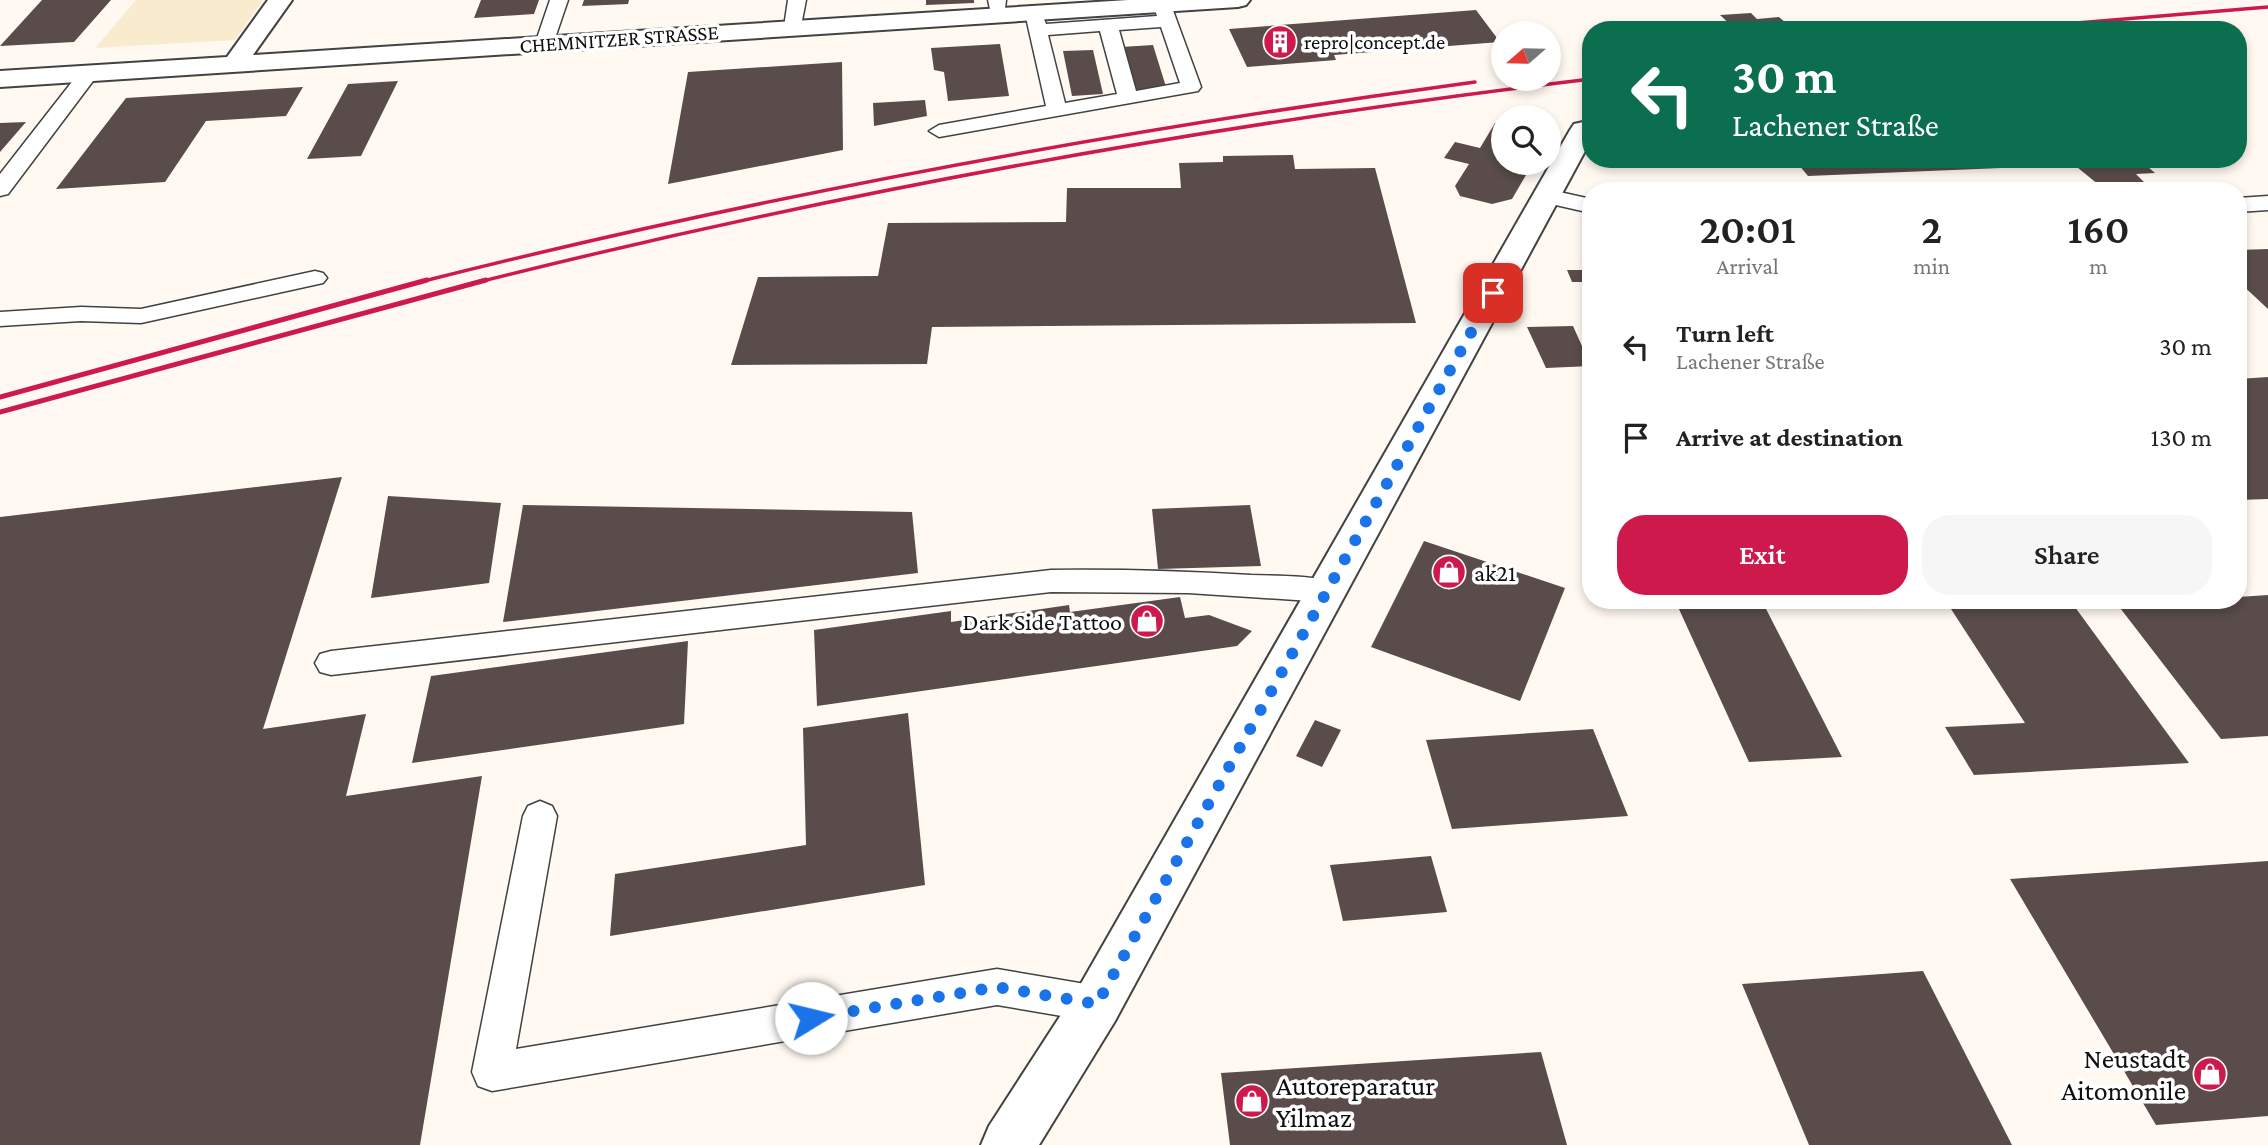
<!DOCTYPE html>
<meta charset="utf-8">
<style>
:root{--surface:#fff;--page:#f6f6f6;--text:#222;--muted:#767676;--accent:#ce194c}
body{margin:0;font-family:"Crimson Pro",serif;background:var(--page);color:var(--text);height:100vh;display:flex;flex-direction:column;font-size:26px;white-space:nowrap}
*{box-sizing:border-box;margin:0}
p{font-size:23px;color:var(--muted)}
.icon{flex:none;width:38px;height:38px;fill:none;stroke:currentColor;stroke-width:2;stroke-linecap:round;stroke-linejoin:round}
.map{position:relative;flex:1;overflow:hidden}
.details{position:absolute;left:1582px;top:182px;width:665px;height:427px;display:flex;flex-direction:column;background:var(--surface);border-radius:28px;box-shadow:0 4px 10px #0003}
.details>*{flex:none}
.guide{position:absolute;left:1582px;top:21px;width:665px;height:147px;border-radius:28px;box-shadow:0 4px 10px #0003;background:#0b6e4f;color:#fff;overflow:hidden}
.needle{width:46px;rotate:250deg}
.buttons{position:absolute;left:1491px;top:21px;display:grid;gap:14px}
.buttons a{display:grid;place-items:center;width:70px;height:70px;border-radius:50%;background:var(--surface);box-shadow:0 4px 10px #0003;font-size:35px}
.pin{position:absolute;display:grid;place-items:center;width:60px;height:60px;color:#fff;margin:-30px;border-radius:14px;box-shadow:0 4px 10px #0006}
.me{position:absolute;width:77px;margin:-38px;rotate:81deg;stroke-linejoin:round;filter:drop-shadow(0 0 5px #0008)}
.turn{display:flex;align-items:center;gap:24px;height:147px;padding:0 35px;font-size:32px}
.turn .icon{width:91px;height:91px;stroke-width:2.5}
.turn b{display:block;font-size:49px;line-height:60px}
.eta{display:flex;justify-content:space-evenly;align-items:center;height:119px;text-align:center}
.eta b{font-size:42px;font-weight:600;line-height:49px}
.action{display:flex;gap:14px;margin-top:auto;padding:14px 35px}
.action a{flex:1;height:80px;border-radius:28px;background:var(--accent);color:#fff;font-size:28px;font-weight:600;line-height:80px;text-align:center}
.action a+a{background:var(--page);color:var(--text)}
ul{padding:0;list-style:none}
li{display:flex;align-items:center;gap:21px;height:91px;padding:0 35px}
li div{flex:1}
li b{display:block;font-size:26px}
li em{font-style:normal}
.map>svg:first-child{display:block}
.farmland{fill:#f8ebce}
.building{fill:#594c4a}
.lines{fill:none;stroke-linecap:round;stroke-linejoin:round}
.lane-casing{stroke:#424242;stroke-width:3}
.street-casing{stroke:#424242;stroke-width:4}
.lane{fill:#fff;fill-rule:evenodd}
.street{fill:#fff;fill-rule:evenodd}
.rail-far1{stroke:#ce194c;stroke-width:3.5}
.rail{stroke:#ce194c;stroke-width:5}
.route{stroke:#1a73e8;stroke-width:12;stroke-dasharray:0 21.6}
.labels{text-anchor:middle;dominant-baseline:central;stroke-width:7;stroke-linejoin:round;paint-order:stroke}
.far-street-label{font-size:21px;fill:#0f0f0f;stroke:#fff}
.far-poi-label{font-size:21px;fill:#0f0f0f;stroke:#fff;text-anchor:start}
.poi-label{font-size:24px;fill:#0f0f0f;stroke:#fff;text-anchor:start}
.near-poi-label{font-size:28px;fill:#0f0f0f;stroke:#fff;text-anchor:end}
</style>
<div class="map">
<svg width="2268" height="1145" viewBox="0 0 2268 1145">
<rect width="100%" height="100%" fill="#fff9f1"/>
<!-- farmland -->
<path class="farmland" d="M 136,0 L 263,0 L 235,40 L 95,48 Z"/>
<!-- building -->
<path class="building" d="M 42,0 L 111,0 L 74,42 L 0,46 Z
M 481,0 L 539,0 L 534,14 L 474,18 Z
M 584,0 L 629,0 L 628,4 L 582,6 Z
M 926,0 L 974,0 L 974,3 L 926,5 Z
M 1476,10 L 1500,42 L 1334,55 L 1336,60 L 1247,67 L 1229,29 Z
M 1751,13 L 1757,19 L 1779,17 L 1794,30 L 1736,30 L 1720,15 Z
M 1000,44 L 1009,96 L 948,101 L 944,72 L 934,70 L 931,48 Z
M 1153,45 L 1167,90 L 1133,92 L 1121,47 Z
M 1093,50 L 1103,94 L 1072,96 L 1063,51 Z
M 842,62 L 843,150 L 668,184 L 688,72 Z
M 398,81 L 361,156 L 307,159 L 348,84 Z
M 303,87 L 286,116 L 206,121 L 165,182 L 56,189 L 126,98 Z
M 925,100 L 927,116 L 874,126 L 873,103 Z
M 26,122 L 0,152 L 0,123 Z
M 1495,123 L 1503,124 L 1503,163 L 1533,163 L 1512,199 L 1492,204 L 1460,196 L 1455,186 L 1469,164 L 1444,158 L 1455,142 L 1480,148 Z
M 1293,155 L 1295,169 L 1375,168 L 1416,323 L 932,327 L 927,364 L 731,365 L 758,277 L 878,276 L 888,223 L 1066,222 L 1067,188 L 1181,188 L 1179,163 L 1223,162 L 1223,156 Z
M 1794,159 L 2017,159 L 2025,167 L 1808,176 Z
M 2067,159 L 2139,159 L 2155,173 L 2136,174 L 2145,183 L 2099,185 Z
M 2268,249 L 2268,309 L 2238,281 L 2238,250 Z
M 1567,270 L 1591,270 L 1591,282 L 1572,282 Z
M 1573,326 L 1591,366 L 1546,368 L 1527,327 Z
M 2268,377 L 2268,499 L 2238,500 L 2238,379 Z
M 342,477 L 263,729 L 366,714 L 346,796 L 482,776 L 420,1145 L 0,1145 L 0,517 Z
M 388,496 L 501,503 L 489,583 L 371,598 Z
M 523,505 L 912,512 L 918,573 L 503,622 Z
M 1250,505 L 1261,566 L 1158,569 L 1152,509 Z
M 1424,541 L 1565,588 L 1520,701 L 1371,647 Z
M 2268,595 L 2268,736 L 2221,739 L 2117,604 L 2238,600 L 2238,597 Z
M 1180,597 L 1185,618 L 1209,615 L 1252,631 L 1237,646 L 817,706 L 814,630 L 951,611 L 951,622 L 1069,605 L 1070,612 Z
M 1763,603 L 1842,757 L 1749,762 L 1678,607 Z
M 2072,603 L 2189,763 L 1974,775 L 1945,727 L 2025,723 L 1951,609 Z
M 688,641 L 684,724 L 412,763 L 431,676 Z
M 908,713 L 925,885 L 610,936 L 615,874 L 806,845 L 803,728 Z
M 1315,720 L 1341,730 L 1322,767 L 1296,756 Z
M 1593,729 L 1628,816 L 1452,829 L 1426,740 Z
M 1431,856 L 1447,912 L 1343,921 L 1330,865 Z
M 2268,861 L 2268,1116 L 2156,1125 L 2010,879 Z
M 1923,971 L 2012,1145 L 1809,1145 L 1742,984 Z
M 1541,1052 L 1567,1145 L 1230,1145 L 1221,1073 Z"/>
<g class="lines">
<!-- lane casing -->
<g class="lane-casing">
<path id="lane" d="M 550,0 L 568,0 L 553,44 L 544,50 L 535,44 Z
M 788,0 L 806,0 L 800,31 L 793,33 L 784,27 Z
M 988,0 L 1006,0 L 1004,18 L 992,18 Z
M 1156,1 L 1168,1 L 1171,5 L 1201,87 L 1198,91 L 939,137 L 929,131 L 939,125 L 1046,106 L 1025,13 L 1028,9 L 1040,9 L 1046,24 L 1157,16 L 1153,5 ZM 1161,27 L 1180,83 L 1136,91 L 1119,30 ZM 1100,31 L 1117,94 L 1065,103 L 1048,35 Z
M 89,67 L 99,73 L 8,194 L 0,196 L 0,174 L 82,69 Z
M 1546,189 L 1591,199 L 1591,213 L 1538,201 L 1535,196 Z
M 2268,196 L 2268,210 L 2238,212 L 2238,198 Z
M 315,271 L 323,273 L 327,278 L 323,283 L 141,323 L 81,321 L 0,326 L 0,312 L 81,307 L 141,309 Z
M 1051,570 C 1118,569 1184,571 1251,575 C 1279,576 1310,575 1337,583 L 1341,591 L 1337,599 L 1326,602 L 1188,593 L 1051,592 L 331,675 L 320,672 L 315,663 L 320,654 L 331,651 Z
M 540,801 L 552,806 L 557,816 L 516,1049 L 997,969 L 1097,986 L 1111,991 L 1116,1004 L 1111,1017 L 1097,1022 L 997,1005 L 492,1091 L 478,1086 L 472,1072 L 523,816 L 528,806 Z"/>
</g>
<!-- street casing -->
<g class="street-casing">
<path id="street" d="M 268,0 L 292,0 L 253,55 L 1128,0 L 1250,0 L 1246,5 L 1238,7 L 0,87 L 0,71 L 227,57 Z
M 1583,122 L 1591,124 L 1591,140 L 1115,1021 L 1039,1145 L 981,1145 L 989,1126 L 1079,987 L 1570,130 L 1574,124 Z"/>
</g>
<!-- lane -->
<use href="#lane" class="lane"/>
<!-- street -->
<use href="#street" class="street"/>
<!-- rail-far1 -->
<path class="rail-far1" d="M 1994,30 L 2268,7
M 420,282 C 768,194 1120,130 1475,82
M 479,282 C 845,190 1216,124 1591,79"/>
<!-- rail -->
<path class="rail" d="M 0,397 L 427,280
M 0,412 L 486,280"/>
</g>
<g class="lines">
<!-- route -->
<path class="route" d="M 811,1018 L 997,987 L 1097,1004 L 1493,293"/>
</g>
<!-- icons -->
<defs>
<g id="building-disc" transform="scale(1.75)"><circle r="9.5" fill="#ce194c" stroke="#fff"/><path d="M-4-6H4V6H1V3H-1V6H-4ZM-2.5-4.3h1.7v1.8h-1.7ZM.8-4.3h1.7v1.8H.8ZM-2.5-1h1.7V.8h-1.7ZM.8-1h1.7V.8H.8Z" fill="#fff"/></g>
<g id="shop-disc" transform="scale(1.75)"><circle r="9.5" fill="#ce194c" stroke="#fff"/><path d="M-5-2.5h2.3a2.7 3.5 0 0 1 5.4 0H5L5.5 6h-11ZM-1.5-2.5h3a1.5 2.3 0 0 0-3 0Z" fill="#fff"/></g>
</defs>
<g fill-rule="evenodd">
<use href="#building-disc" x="1280" y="42"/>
<use href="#shop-disc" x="1449" y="572"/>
<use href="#shop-disc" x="1147" y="621"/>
<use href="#shop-disc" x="2210" y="1074"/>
<use href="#shop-disc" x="1252" y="1101"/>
</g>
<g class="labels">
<!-- far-street labels -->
<g class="far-street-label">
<text transform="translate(619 39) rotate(-4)">CHEMNITZER STRASSE</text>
</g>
<!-- far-poi labels -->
<g class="far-poi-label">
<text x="1304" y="42">repro|concept.de</text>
</g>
<!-- poi labels -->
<g class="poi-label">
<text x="1474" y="572">ak21</text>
<text x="1122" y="621" text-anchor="end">Dark Side Tattoo</text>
</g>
<!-- near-poi labels -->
<g class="near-poi-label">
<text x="2186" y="1058">Neustadt<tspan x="2186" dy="32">Aitomonile</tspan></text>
<text x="1276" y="1085" text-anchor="start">Autoreparatur<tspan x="1276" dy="32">Yilmaz</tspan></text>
</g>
</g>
</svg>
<div class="buttons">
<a><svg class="needle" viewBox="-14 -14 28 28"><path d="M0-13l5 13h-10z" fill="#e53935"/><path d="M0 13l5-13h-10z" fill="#767676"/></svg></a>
<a><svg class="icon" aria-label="search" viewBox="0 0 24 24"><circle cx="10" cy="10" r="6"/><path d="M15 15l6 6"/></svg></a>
</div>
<div class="pin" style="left:1493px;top:293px;background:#d93025"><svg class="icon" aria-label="arrive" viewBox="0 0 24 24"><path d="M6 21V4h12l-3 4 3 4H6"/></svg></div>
<svg class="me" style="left:811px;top:1018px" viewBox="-20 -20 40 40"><circle r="19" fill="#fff"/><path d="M0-13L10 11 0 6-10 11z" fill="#1a73e8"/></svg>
<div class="guide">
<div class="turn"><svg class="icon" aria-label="left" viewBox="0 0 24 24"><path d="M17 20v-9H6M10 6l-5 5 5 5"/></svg><div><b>30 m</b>Lachener Straße</div></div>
</div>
<section class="details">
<div class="eta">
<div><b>20:01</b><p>Arrival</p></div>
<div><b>2</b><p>min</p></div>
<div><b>160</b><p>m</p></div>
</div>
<ul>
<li><svg class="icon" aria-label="left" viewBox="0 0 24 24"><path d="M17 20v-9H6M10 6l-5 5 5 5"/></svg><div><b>Turn left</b><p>Lachener Straße</p></div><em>30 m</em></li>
<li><svg class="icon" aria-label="arrive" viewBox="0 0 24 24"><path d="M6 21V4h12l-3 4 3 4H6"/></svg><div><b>Arrive at destination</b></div><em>130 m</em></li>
</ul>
<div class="action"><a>Exit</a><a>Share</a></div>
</section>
</div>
